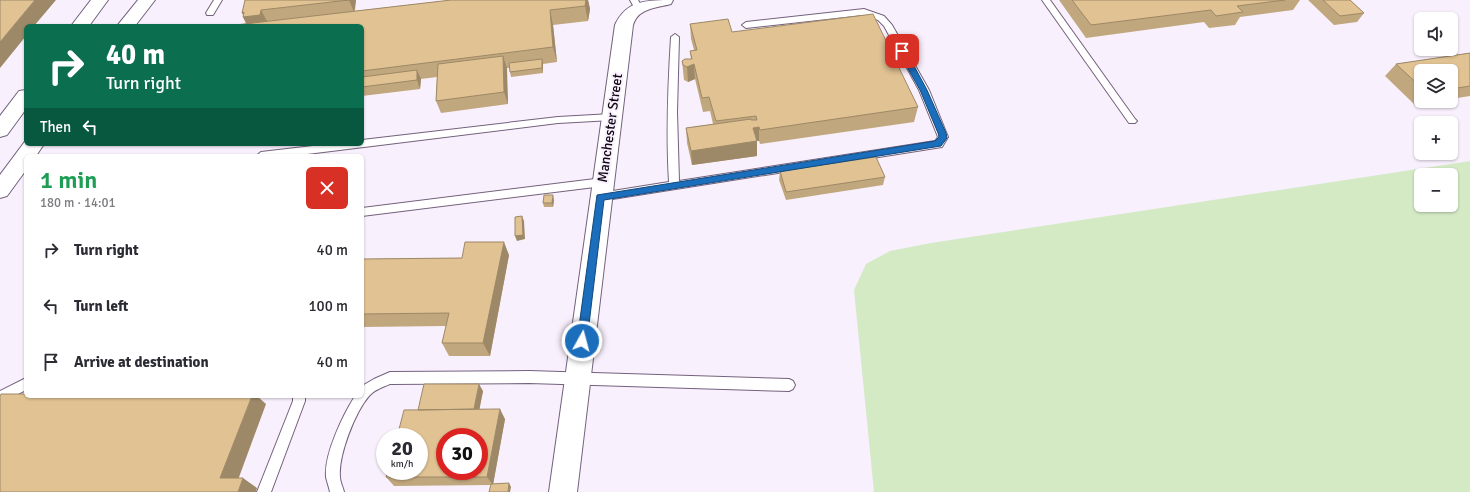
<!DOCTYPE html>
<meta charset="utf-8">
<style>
:root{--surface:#fff;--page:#f2f2f3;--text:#2b2b33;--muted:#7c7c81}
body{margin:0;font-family:Signika,sans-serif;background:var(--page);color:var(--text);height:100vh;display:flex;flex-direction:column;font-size:15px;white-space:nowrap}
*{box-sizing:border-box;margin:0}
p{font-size:13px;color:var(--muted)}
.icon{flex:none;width:22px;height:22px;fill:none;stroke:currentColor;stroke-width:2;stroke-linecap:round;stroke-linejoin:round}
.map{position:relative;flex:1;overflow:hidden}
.drawer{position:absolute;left:24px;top:154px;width:340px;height:244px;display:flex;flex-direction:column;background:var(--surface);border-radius:6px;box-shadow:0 1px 3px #0004}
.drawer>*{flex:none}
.banner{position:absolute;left:24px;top:24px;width:340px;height:122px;border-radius:6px;box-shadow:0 1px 3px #0004;background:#0b6e4f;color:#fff;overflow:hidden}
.tools{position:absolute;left:1414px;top:12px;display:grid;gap:8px}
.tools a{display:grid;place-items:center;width:44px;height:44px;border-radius:6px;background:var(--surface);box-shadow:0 1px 3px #0004;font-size:20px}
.speed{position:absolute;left:376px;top:428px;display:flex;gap:8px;font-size:20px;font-weight:700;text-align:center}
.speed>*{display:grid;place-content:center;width:52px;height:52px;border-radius:50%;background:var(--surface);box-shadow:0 1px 3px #0004;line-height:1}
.speed small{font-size:10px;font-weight:400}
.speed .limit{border:6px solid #d22;background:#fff;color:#111}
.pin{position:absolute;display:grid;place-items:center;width:34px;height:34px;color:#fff;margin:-17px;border-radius:8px;box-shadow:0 2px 6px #0006}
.me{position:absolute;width:44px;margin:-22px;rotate:7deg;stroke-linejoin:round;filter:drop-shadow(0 0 3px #0008)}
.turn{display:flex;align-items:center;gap:14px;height:84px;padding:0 16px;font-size:18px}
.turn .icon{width:52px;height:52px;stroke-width:2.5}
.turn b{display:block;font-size:28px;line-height:34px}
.then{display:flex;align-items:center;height:38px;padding:0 16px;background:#0003;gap:8px;font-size:15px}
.round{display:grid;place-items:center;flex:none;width:42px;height:42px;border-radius:6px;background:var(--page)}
.headline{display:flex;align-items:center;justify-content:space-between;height:68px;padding:0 16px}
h1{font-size:24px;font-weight:600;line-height:30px;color:#1e9e55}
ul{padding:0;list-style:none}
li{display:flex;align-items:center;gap:12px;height:56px;padding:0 16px}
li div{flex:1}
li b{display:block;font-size:15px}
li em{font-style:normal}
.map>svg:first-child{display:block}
.green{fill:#d3eac5;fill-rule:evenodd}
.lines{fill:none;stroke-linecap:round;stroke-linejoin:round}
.lane-casing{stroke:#74617d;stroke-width:2}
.street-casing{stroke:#74617d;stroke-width:2}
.secondary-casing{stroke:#74617d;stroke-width:2}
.lane{fill:#fff;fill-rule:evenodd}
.street{fill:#fff;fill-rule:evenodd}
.secondary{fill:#fff;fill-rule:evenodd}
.wall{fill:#c1a77e}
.shaded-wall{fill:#9d8867}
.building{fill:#e0c293;stroke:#9d8867;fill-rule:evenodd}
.route{fill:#1b6ebc;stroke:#12487a}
.labels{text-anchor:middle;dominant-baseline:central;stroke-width:4;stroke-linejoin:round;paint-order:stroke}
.street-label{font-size:14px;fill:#0f0813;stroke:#f9f0fd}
</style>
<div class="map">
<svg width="1470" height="492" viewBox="0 0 1470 492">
<rect width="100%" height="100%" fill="#f9f0fd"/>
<!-- green -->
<path class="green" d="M 1470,161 L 1470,492 L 874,492 L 854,290 L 866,264 L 890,251 L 931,243 ZM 1421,175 L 1451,175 L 1451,205 L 1421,205 Z"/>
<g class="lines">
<!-- lane casing -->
<g class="lane-casing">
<path id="lane" d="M 214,0 L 222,0 L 213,15 L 207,15 L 206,13 Z
M 630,0 L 638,0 L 642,7 L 638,10 L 635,9 Z
M 1042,0 L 1050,0 L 1135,119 L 1137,121 L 1135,123 L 1129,123 Z
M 864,9 L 884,16 L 892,25 L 929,90 L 948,137 L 942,147 L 600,201 L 596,200 L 595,197 L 596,194 L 600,193 L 669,182 C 666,134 668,85 671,37 L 675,34 L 679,37 L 677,112 L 679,181 L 935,141 L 938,137 L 919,90 L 884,26 L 878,20 L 863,15 L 746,28 L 742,25 L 746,22 Z
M 612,114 L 617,117 L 612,120 L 558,123 L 291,156 L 256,156 L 261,152 L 330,144 L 362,144 L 362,140 L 558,117 Z
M 603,178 L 608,182 L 603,186 L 362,216 L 362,208 Z
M 529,371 L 789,379 L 793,381 L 795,385 L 793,389 L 789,391 L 529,383 L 390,384 C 383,387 374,390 369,396 C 355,412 338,456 340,477 C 340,482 343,487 344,492 L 330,492 C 329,487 327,482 326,477 C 324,454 343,415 355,396 L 362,396 L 362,386 L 374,379 L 390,372 Z
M 26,378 L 26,390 L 0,403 L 0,391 Z
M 293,396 L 305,396 L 305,401 L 271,492 L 257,492 L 293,401 Z"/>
</g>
<!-- street casing -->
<g class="street-casing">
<path id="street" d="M 673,0 L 671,4 C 656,8 638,8 633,25 L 577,492 L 549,492 L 615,25 C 626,0 648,0 673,0 Z"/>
</g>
<!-- secondary casing -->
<g class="secondary-casing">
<path id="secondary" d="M 91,0 L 108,0 L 89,26 L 71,26 Z
M 138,0 L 155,0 L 135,26 L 117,26 Z
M 26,90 L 26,109 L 7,135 L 0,137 L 0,116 L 19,91 Z
M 26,140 L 26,144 L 44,144 L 36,156 L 26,156 L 26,170 L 7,196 L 0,198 L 0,175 Z"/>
</g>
<!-- lane -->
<use href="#lane" class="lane"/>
<!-- street -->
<use href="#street" class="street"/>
<!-- secondary -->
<use href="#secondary" class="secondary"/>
</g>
<!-- wall -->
<path class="wall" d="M 245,0 L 356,0 L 355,11 L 451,0 L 588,0 L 590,9 L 588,21 L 553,25 L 557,62 L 543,64 L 543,73 L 511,77 L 510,72 L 510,68 L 506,68 L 508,104 L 441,113 L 436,101 L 437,77 L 421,79 L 420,89 L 362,96 L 362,26 L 246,24 L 243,17 L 243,15 L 242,13 Z
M 1059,0 L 1300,0 L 1293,10 L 1240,17 L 1235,25 L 1209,28 L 1204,22 L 1086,38 Z
M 1308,0 L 1350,0 L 1364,13 L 1357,22 L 1334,25 Z
M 690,24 L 732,32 L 918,107 L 914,122 L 760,144 L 759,141 L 757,141 L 757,156 L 692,165 L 687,143 L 686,128 L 713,124 L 710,111 L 703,112 L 695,79 L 688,82 L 684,80 L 682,61 L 691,59 L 690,51 L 694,50 L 691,39 Z
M 1470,53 L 1470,96 L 1451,99 L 1451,71 L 1421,71 L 1421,101 L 1438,101 L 1415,105 L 1385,76 L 1396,64 Z
M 780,171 L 885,177 L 883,185 L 786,200 L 779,180 Z
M 554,200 L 553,207 L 544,207 L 543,203 Z
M 509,255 L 490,356 L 449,356 L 442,343 L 446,326 L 362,327 L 362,259 L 462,258 Z
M 483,391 L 479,409 L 505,419 L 493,484 L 511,487 L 491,485 L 394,486 L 386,477 L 418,410 Z"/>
<!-- shaded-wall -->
<path class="shaded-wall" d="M 35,0 L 56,0 L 34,26 L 26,26 L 26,36 L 0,68 L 0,42 Z
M 349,0 L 356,0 L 354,12 Z
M 586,0 L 588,0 L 590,9 L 588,21 L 585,6 Z
M 261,10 L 268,23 L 248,26 L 243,17 L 245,17 L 242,13 Z
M 550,10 L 553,25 L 557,62 L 553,47 Z
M 503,56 L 507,68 L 508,104 L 504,92 Z
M 542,59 L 543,64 L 543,73 L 542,68 Z
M 694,64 L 695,79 L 688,82 L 687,67 Z
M 417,70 L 421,79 L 420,89 L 417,80 Z
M 759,127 L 759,141 L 757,141 L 757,156 L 692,165 L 691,151 L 753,128 Z
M 553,195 L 554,200 L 553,207 L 552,203 Z
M 522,216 L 524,221 L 525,239 L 517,241 L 515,236 Z
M 504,242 L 509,255 L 490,356 L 483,343 Z
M 479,384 L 483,391 L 478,417 L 474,410 Z
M 252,396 L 257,396 L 266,404 L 235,488 L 220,478 Z
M 500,409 L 505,419 L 493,485 L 487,477 Z
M 243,478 L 257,488 L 256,492 L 238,492 Z
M 509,483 L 511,487 L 510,492 L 508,492 Z"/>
<!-- building -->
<path class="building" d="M 0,0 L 35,0 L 0,42 Z
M 245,0 L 349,0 L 261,10 L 260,15 L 243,17 L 244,12 L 242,13 Z
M 451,0 L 586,0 L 585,6 L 550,10 L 553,47 L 362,71 L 362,26 L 227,26 Z
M 1072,0 L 1285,0 L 1237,6 L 1243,12 L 1216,16 L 1211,10 L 1091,25 Z
M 1323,0 L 1350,0 L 1364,13 L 1340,16 Z
M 873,14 L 918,107 L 760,130 L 759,127 L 753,128 L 757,141 L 691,151 L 686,128 L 751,119 L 751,120 L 757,120 L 756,116 L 716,121 L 709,97 L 702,98 L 694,64 L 687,67 L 683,65 L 682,61 L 685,59 L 692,59 L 690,51 L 697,50 L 690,24 L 728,19 L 732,32 Z
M 1470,53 L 1470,86 L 1451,89 L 1451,71 L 1421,71 L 1421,87 L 1396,64 Z
M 503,56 L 504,92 L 436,101 L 438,64 Z
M 542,59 L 542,68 L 510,72 L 509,63 Z
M 417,70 L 417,80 L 362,87 L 362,77 Z
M 876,157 L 885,177 L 786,192 L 780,171 Z
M 544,195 L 553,195 L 552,203 L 543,203 Z
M 522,216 L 523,235 L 515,236 L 515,217 Z
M 465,242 L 504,242 L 483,343 L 442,343 L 449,313 L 362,314 L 362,259 L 462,258 Z
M 424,384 L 479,384 L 474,409 L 418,410 Z
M 1,394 L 26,394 L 26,396 L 252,396 L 220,478 L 243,478 L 238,492 L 0,492 L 0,396 Z
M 500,409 L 487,477 L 386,477 L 388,471 L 419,471 L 419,437 L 397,437 L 404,410 ZM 445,437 L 479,437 L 479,471 L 445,471 Z
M 509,483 L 508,492 L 489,492 L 491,484 Z"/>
<!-- route -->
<path class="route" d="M 902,48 L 906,51 L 927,90 L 946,133 L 947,138 L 941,146 L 604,200 L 587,341 L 582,345 L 579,344 L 577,341 L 597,195 L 935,141 L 939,137 L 938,133 L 920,90 L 898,51 Z"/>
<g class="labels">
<!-- street labels -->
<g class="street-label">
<text transform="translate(610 128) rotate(-82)">Manchester Street</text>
</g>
</g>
</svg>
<div class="tools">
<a><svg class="icon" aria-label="sound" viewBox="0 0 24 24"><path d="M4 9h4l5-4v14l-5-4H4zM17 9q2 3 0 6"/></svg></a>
<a><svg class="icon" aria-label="layers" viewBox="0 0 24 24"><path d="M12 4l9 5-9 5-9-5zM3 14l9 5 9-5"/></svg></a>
<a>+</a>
<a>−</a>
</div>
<div class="speed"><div>20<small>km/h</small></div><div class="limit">30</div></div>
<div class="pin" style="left:902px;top:51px;background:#d93025"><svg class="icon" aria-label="arrive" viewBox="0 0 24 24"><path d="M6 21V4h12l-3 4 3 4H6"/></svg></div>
<svg class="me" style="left:582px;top:341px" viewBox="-20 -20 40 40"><circle r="17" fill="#1b6ebc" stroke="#fff" stroke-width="3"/><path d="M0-11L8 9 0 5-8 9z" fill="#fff"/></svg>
<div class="banner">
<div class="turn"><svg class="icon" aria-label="right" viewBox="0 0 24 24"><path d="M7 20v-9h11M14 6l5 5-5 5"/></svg><div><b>40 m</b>Turn right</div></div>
<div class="then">Then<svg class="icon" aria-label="left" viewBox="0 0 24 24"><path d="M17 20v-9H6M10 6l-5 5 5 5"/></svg></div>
</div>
<section class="drawer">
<div class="headline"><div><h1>1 min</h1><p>180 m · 14:01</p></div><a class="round" style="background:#d93025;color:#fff"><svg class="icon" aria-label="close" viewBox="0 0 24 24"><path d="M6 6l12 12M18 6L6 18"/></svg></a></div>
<ul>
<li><svg class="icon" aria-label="right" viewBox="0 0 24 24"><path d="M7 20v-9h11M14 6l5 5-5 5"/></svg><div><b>Turn right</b></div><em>40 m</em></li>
<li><svg class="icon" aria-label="left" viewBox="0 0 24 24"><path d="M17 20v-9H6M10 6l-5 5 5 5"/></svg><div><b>Turn left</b></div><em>100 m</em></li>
<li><svg class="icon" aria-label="arrive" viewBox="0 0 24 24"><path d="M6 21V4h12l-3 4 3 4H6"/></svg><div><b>Arrive at destination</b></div><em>40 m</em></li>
</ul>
</section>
</div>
